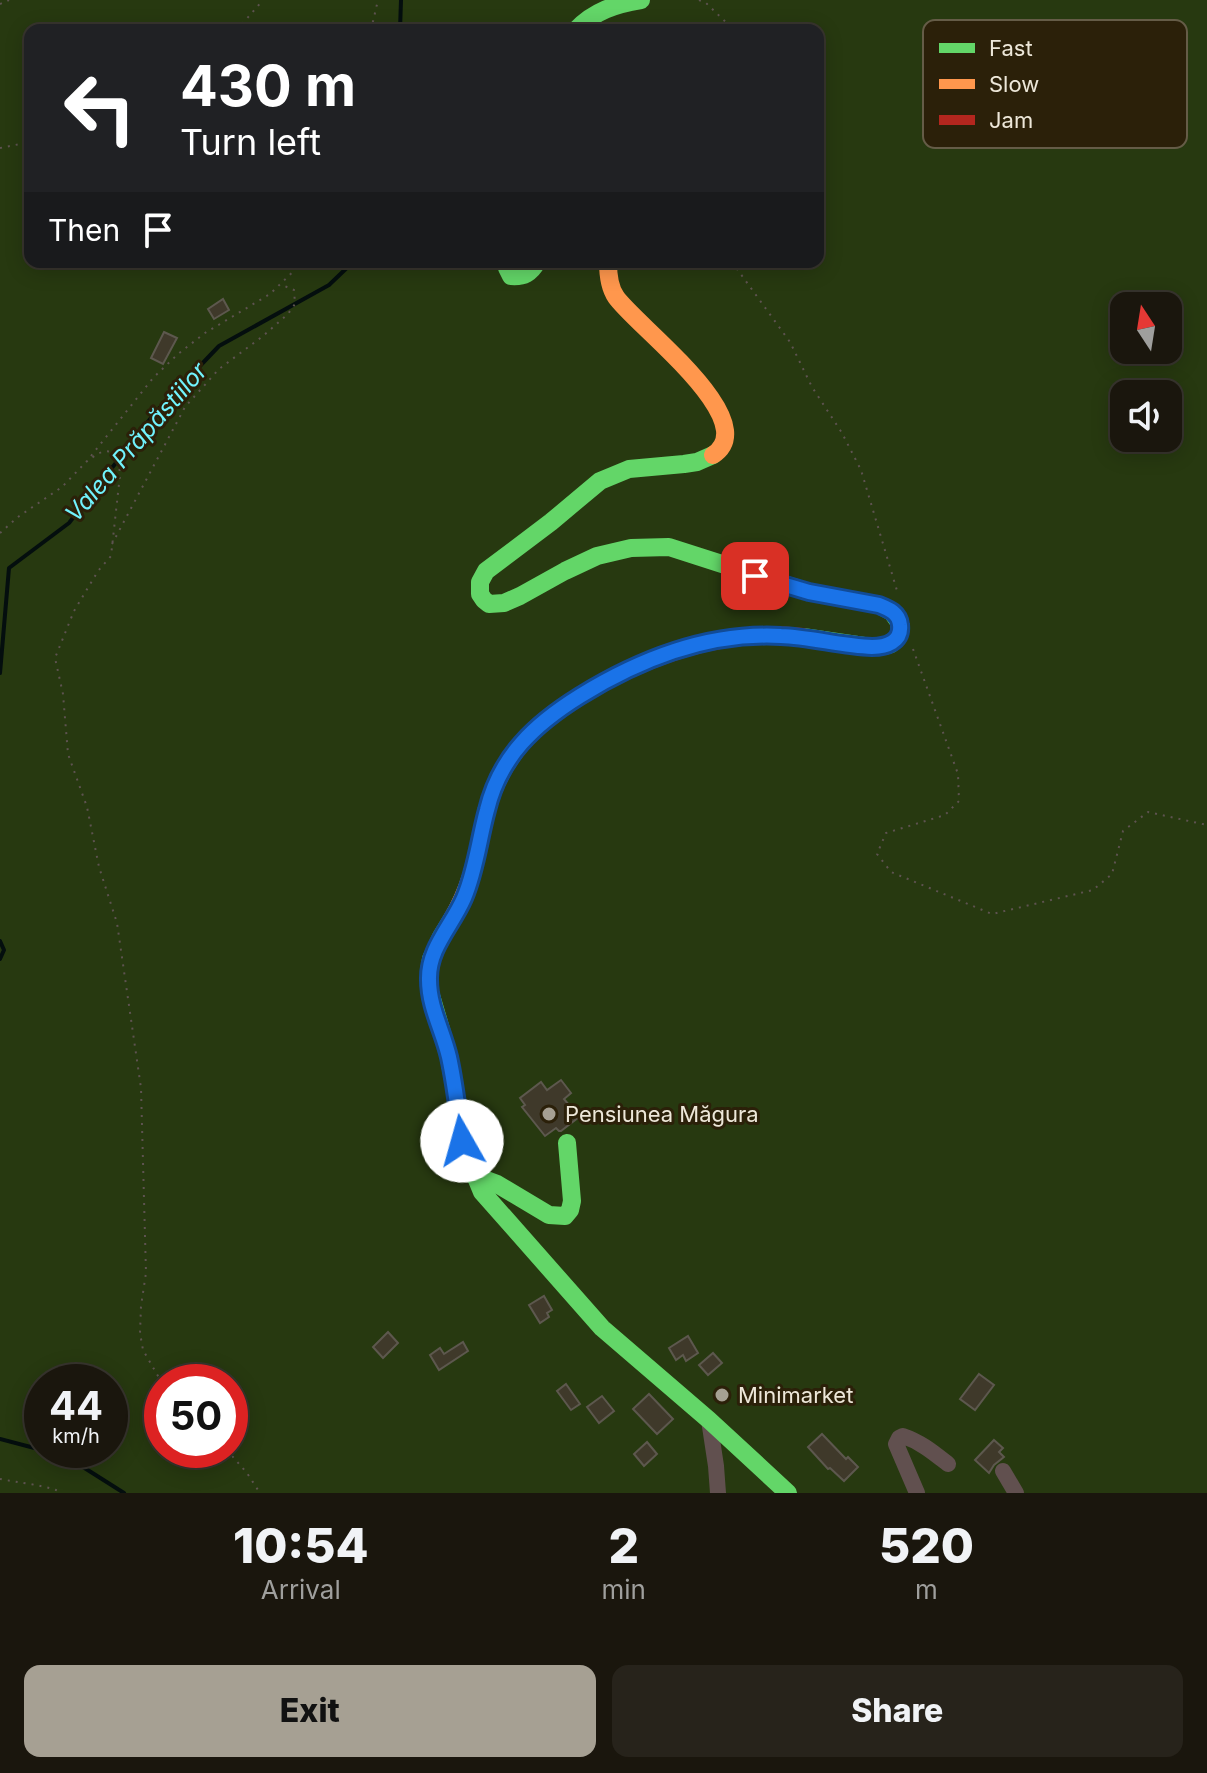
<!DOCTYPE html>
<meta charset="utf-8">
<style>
:root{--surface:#1a160d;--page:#27231b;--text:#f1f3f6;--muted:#9f9f9d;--line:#38352e;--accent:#a6a093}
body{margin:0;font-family:Inter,sans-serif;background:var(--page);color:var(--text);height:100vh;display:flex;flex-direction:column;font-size:30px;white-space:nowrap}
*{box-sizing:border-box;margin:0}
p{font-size:26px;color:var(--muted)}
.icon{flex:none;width:44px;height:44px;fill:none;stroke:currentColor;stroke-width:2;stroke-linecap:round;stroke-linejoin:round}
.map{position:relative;height:1493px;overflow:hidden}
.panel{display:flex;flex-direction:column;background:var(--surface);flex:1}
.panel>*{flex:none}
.hud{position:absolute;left:24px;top:24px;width:800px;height:244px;border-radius:16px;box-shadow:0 4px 20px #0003,0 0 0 2px var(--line);background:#202124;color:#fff;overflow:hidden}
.needle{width:52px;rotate:348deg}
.tools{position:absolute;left:1110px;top:292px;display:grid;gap:16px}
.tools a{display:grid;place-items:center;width:72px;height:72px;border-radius:16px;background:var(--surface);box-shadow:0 4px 20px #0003,0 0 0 2px var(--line);font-size:40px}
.speed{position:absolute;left:24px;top:1364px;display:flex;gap:16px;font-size:40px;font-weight:700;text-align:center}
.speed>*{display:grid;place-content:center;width:104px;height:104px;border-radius:50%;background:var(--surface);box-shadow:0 4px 20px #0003,0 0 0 2px var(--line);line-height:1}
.speed small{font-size:20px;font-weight:400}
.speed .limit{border:12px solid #d22;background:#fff;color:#111}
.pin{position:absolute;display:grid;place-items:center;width:68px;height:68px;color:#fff;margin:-34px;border-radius:16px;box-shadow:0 4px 12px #0006}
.me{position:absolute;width:88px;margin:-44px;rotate:353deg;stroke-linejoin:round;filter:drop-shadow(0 0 6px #0008)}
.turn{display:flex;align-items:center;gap:28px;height:168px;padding:0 24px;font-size:36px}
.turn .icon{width:104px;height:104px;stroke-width:2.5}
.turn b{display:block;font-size:56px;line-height:68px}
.then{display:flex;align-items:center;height:76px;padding:0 24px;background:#0003;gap:16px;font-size:30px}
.eta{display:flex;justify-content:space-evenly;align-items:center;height:136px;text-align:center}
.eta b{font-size:48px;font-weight:800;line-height:56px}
.action{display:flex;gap:16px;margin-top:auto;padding:16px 24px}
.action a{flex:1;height:92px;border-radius:16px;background:var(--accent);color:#111;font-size:32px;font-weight:800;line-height:92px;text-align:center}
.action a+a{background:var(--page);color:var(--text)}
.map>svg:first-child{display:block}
.green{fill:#273910;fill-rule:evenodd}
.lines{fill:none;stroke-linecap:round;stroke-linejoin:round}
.stream{stroke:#040e0e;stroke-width:4}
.building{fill:#3f392a;stroke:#5d584e;stroke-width:2}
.path{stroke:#5e5350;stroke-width:2;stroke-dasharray:2 6;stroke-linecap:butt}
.street{stroke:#61504f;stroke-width:16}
.fast{stroke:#63d668;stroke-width:18}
.slow{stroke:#ff974d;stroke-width:18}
.jam{stroke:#b3261e;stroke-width:18}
.route-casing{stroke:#114b97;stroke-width:20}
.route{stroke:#1a73e8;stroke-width:14}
.poi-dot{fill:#a6a093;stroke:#2b2009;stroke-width:3}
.labels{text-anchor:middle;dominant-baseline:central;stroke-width:6;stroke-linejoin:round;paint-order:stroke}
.poi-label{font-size:22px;fill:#ede7d9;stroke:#2b2009;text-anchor:start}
.water-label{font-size:24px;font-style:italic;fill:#71f3fd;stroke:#2b2009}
.key{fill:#2b2009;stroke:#655c47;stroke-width:2}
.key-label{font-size:22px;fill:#ede7d9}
</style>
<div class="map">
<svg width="1207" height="1493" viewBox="0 0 1207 1493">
<rect width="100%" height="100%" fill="#231d11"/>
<!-- green -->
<path class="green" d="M 0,0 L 1207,0 L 1207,1493 L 0,1493 ZM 30,30 L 818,30 L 818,262 L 30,262 ZM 1124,306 L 1168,306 L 1168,350 L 1124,350 ZM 1124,394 L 1168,394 L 1168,438 L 1124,438 ZM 42,1382 L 110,1382 L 110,1450 L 42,1450 ZM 162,1382 L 230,1382 L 230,1450 L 162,1450 Z"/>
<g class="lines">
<!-- stream -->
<path class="stream" d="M 400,30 L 401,0
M 0,673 L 9,568 L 69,523 L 154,414 L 219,346 L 329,285 L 353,262
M 0,941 L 4,950 L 0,959
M 0,1439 L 42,1450
M 43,1450 L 64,1455 L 124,1493"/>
</g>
<!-- building -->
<path class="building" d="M 223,299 L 229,310 L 214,319 L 208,309 Z
M 164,332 L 177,338 L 163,364 L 151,358 Z
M 561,1080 L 571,1093 L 564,1099 L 579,1117 L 561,1131 L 559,1131 L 556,1128 L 545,1136 L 522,1107 L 525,1105 L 520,1098 L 541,1082 L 547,1090 Z
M 544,1296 L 552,1310 L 547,1313 L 549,1317 L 540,1323 L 529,1305 Z
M 388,1332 L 398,1343 L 383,1358 L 373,1347 Z
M 688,1336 L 698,1353 L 686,1361 L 683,1355 L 676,1360 L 669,1348 Z
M 463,1342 L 468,1351 L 439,1370 L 430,1355 L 440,1348 L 444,1354 Z
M 713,1353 L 722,1363 L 708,1375 L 699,1365 Z
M 979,1374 L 994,1385 L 975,1410 L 960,1399 Z
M 566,1384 L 580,1404 L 571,1410 L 557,1391 Z
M 649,1394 L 673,1419 L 657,1434 L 633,1409 Z
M 602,1396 L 614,1411 L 599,1423 L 587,1407 Z
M 822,1434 L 846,1459 L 848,1457 L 858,1467 L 844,1481 L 830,1468 L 828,1469 L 808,1447 Z
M 994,1440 L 1003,1448 L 999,1452 L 1004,1457 L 994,1465 L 989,1473 L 975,1460 Z
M 647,1442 L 657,1454 L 644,1466 L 634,1454 Z"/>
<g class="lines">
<!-- path -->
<path class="path" d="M 699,0 L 706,3 L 734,30
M 0,4 L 9,0
M 237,30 L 263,0
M 371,30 L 378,0
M 0,148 L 30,142
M 732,262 L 790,342 L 812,387 L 842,433 L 861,470 L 898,594
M 91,456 L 153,378 L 178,354 L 205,333 L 270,294 L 303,262
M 86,462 C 95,456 101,449 112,452 L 119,463 L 120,475 L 111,556 L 98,571 L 74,611 L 55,658 L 63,694 L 68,754 L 87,807 L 99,867 L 117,923 L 141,1088 L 146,1273 L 141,1306 L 140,1333 L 143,1350 L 162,1383
M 0,533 L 18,517 L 62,487 L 87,461
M 112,544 L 185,407 L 219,369 L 263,336 L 288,314 L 295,304 L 294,290 L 282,285
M 913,649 L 958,774 L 959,801 L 945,815 L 886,833 L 877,854 L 891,872 L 992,914 L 1093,890 L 1112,874 L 1123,831 L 1148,812 L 1207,825
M 227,1450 L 247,1473 L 260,1493
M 0,1479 C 15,1482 52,1486 62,1493"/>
<!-- street -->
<path class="street" d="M 709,1420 L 716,1466 L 718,1493
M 1003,1471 L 1016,1493
M 917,1493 L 896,1444 L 899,1438 L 903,1436 C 921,1442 934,1453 948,1464"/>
<!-- fast -->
<path class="fast" d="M 576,30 C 594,11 616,4 641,0
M 507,262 L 507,268 L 511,276 C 524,277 531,273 537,262
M 713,455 L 697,462 L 684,464 L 629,469 L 600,481 L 551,522 L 486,571 L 480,582 L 480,594 L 484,600 L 489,604 L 504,603 L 520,596 L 565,571 L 597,556 L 631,548 L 669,547 L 809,592 L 879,605 L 892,612 L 899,622 L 900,631 L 897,638 L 891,644 L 884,646 L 871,647 L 803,637
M 452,919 L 441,937 L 431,959 L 429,971 L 430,992 L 448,1053 L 468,1158 L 482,1192 L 602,1328 L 709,1420 L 788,1493
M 473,1175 L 497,1184 L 549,1215 L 565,1216 L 570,1210 L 572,1201 L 567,1143"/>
<!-- slow -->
<path class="slow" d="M 608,262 C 608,274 609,287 616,297 C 635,325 765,421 713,455
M 452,919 C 474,881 476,855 486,814 C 502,747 548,712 606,681"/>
<!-- jam -->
<path class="jam" d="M 606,681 C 667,649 734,629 803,637"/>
</g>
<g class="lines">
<!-- route casing -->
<g class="route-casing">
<path id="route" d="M 462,1141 C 458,1112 455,1084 449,1057 C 443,1031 429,1007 429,980 C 428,948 452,926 464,898 C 476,870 479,839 487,810 C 500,756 535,724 580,696 C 640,659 710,632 781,636 C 811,637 841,646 872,647 C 886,647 902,642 900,625 C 899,613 889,609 879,605 L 809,592 L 755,576"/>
</g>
<!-- route -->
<use href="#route" class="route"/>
</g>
<!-- markers -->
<g class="poi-dot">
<circle cx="549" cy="1114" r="8"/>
<circle cx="722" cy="1395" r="8"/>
</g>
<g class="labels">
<!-- poi labels -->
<g class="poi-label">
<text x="565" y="1114">Pensiunea Măgura</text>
<text x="738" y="1395">Minimarket</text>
</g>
<!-- water labels -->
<g class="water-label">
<text transform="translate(136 442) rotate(-49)">Valea Prăpăstiilor</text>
</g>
</g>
<!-- legend -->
<rect x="923" y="20" width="264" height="128" rx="12" class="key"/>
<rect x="939" y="43" width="36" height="10" fill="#63d668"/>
<rect x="939" y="79" width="36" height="10" fill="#ff974d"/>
<rect x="939" y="115" width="36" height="10" fill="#b3261e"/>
<g class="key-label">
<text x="989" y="56">Fast</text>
<text x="989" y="92">Slow</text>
<text x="989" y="128">Jam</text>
</g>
</svg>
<div class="tools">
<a><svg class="needle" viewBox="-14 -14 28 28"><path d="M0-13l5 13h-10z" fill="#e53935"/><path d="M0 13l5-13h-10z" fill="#9f9f9d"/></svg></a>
<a><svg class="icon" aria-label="sound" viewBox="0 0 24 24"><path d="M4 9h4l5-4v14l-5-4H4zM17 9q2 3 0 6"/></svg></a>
</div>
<div class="speed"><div>44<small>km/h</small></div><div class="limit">50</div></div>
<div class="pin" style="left:755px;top:576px;background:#d93025"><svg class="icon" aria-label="arrive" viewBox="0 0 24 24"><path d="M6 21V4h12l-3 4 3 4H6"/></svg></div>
<svg class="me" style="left:462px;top:1141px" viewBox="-20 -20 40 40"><circle r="19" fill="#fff"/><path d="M0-13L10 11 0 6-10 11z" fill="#1a73e8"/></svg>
<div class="hud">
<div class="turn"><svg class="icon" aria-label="left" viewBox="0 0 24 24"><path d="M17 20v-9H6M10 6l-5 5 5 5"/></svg><div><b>430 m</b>Turn left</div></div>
<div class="then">Then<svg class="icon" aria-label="arrive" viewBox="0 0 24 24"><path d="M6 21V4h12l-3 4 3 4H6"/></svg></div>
</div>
</div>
<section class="panel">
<div class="eta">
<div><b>10:54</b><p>Arrival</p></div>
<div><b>2</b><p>min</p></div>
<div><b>520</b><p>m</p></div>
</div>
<div class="action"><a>Exit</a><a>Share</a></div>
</section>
